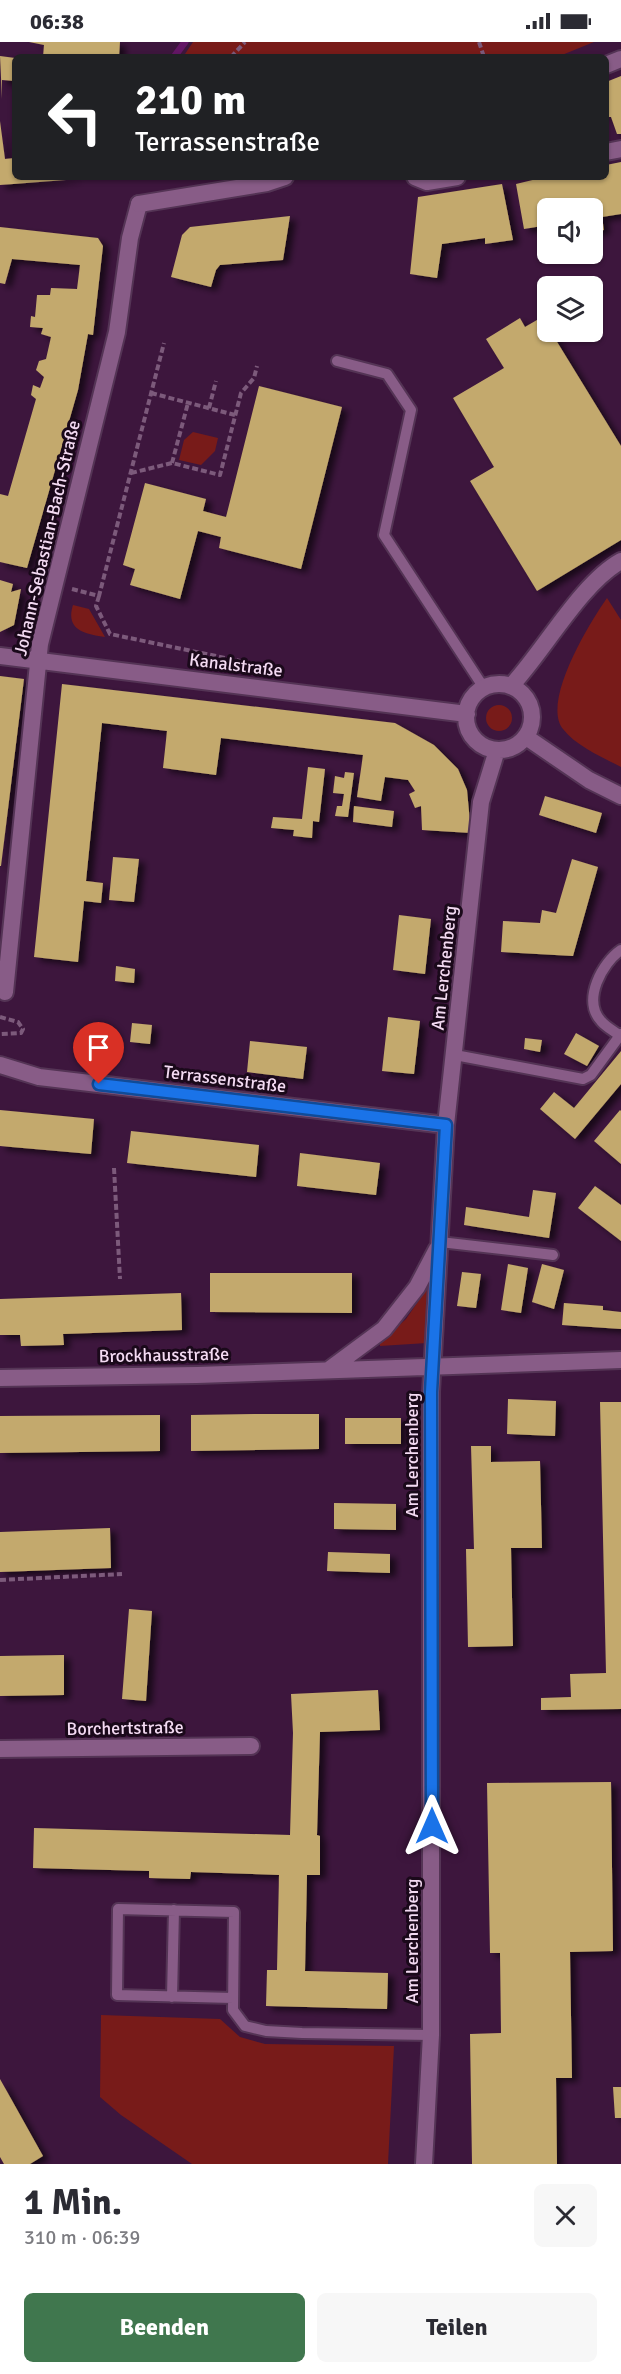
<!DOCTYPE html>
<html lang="de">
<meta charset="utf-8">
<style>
:root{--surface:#fff;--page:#f7f7f7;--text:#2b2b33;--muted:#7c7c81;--accent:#40774e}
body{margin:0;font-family:Signika,sans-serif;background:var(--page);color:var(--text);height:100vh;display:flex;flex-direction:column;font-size:22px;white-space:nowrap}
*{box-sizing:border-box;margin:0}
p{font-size:20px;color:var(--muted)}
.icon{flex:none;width:33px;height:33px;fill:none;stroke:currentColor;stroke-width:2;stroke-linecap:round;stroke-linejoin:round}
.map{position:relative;height:2122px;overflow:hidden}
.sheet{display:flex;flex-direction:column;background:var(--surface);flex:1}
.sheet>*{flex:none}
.top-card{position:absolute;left:12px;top:12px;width:597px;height:126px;border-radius:9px;box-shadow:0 2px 4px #0004;background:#202124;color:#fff;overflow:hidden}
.buttons{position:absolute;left:537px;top:156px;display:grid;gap:12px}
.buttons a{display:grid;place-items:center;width:66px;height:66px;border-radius:9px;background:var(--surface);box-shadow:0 2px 4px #0004;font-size:30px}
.pin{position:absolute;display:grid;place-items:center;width:51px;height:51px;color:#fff;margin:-62px -26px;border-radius:50% 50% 50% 0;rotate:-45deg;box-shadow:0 0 6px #0007}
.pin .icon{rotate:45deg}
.me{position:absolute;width:66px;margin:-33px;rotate:0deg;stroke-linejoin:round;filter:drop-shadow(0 0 4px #0008)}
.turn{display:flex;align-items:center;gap:21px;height:126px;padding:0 24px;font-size:27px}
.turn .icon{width:78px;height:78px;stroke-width:2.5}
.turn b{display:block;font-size:42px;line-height:51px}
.round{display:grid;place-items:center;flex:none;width:63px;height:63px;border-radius:9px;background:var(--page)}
.summary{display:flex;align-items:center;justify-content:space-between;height:102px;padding:0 24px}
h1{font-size:36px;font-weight:700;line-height:45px}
.cta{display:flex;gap:12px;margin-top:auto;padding:12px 24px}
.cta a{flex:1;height:69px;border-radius:9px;background:var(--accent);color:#fff;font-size:24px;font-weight:700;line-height:69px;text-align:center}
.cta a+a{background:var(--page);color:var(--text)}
.status{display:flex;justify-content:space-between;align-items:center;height:42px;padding:0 30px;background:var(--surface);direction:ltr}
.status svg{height:16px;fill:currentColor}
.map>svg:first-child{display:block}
.green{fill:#781b19}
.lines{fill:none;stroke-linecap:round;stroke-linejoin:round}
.stream{stroke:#631665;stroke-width:7}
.building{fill:#c3a96d;filter:url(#shadow)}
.service-casing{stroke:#543455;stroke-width:14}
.minor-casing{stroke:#543455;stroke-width:20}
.tertiary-casing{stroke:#543455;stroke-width:20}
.path{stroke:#7c5a7b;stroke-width:4;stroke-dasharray:6 3;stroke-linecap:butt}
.service{stroke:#885c87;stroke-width:10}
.minor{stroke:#885c87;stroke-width:16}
.tertiary{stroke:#885c87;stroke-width:16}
.route-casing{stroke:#114b97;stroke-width:15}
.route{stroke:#1a73e8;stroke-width:10}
.labels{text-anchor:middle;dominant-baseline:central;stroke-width:6;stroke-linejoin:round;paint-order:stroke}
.street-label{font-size:18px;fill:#f3daf2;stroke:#1a091a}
</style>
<div class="status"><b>06:38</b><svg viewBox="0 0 49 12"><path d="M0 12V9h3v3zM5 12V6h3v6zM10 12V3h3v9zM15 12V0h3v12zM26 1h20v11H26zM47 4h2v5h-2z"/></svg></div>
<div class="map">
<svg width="621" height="2122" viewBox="0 0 621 2122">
<defs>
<filter id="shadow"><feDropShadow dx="6" dy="4" stdDeviation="3" flood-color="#0009"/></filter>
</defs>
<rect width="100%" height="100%" fill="#3d163d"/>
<!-- green -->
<path class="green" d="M 193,0 L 594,0 L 557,15 L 183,15 Z
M 193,390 L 218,396 L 215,409 L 201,423 L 179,418 L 184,398 Z
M 607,556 L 621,578 L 621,725 C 602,715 576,704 563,687 C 541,660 590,580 607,556 Z
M 73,563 L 89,567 L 105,595 C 85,592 65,588 73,563 Z
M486 676a13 13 0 1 1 26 0a13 13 0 1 1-26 0Z
M 428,1245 L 432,1245 L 427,1301 L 380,1304 L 380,1301 L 406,1277 Z
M 101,1973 L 220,1977 L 240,1995 L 265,2002 L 394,2004 L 388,2122 L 192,2122 L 121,2073 L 100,2055 Z"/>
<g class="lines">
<!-- stream -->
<path class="stream" d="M 174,15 L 185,0"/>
</g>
<!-- building -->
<path class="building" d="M 29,0 L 120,0 L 119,15 L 43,15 L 44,3 Z
M 0,14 L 15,16 L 15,39 L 2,38 L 2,57 Z
M 621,34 L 621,92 L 617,92 L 611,75 L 606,75 L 606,40 Z
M 0,79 L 5,117 L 15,116 L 15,135 L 79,137 L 0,143 Z
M 621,120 L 621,172 L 602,175 L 604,188 L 592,190 L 592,166 L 548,166 L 548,183 L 524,187 L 516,142 L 545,135 L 606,135 L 606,123 Z
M 502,142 L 513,198 L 485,202 L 485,196 L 442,202 L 437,236 L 410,232 L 418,155 Z
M 290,174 L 283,218 L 220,223 L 216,228 L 211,245 L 171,235 L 182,193 L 190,185 Z
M 0,185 L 98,196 L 103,204 L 93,293 L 88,292 L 78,348 L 27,526 L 0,520 L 0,452 L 8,454 L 36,357 L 31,353 L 33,343 L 40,346 L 44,335 L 36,328 L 39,319 L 46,317 L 51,295 L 41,292 L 43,286 L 30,285 L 31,274 L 35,275 L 37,253 L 50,253 L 51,246 L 77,247 L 80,223 L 12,217 L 5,242 L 0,241 Z
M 542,275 L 548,290 L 551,290 L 621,404 L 621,498 L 537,549 L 470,439 L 494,425 L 453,356 L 504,326 L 486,297 L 520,276 L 525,285 Z
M 259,344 L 342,365 L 301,527 L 219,506 L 221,495 L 198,489 L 180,557 L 130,543 L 135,527 L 123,523 L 145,441 L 206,457 L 203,469 L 226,475 Z
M 0,538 L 13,542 L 11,550 L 21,547 L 14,583 L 0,590 Z
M 0,634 L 24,637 L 1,824 L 0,824 Z
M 62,642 L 395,681 L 434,703 L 458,727 L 467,748 L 471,791 L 422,788 L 421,764 L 415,766 L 409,752 L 415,749 L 408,738 L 385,735 L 381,759 L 357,755 L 363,713 L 221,696 L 216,733 L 163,726 L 167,689 L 102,681 L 86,839 L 103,841 L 101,861 L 84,859 L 78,920 L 34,915 Z
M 308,725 L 325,727 L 319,780 L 313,779 L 312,796 L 293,794 L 294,788 L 271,786 L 273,775 L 302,777 Z
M 345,730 L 354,731 L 348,775 L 335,774 L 337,764 L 342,764 L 344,752 L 333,751 L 335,734 L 344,736 Z
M 545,754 L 602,771 L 596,791 L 539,773 Z
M 354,764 L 394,769 L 392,785 L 353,780 Z
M 113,815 L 139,817 L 134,860 L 109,858 Z
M 572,817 L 598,825 L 573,914 L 501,910 L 503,879 L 540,881 L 542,868 L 556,871 Z
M 399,873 L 431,877 L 425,932 L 393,928 Z
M 116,924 L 135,927 L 134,941 L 115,939 Z
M 388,975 L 420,979 L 414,1032 L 382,1029 Z
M 132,981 L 152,983 L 150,1002 L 130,1000 Z
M 576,991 L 599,1004 L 587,1024 L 564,1012 Z
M 525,996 L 542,998 L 540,1010 L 524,1007 Z
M 250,999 L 307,1005 L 303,1037 L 247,1030 Z
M 621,1009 L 621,1042 L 575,1097 L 540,1067 L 554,1050 L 574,1066 Z
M 0,1068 L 94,1077 L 91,1112 L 0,1104 Z
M 620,1068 L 621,1069 L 621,1122 L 594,1099 Z
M 131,1089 L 259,1103 L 256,1135 L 127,1121 Z
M 300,1111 L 380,1121 L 376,1153 L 297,1144 Z
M 595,1144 L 621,1163 L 621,1199 L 578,1166 Z
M 533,1148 L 556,1151 L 549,1196 L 464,1183 L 466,1165 L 529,1175 Z
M 508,1222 L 528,1226 L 521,1271 L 501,1268 Z
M 542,1222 L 564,1228 L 554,1267 L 532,1260 Z
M 462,1230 L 481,1232 L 476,1266 L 457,1264 Z
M 210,1231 L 352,1231 L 352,1271 L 210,1270 Z
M 181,1251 L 182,1288 L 63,1292 L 64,1303 L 21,1304 L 20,1293 L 0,1293 L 0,1257 Z
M 564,1261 L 603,1264 L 603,1268 L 621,1270 L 621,1287 L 562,1283 Z
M 508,1357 L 556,1359 L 555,1394 L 507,1392 Z
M 600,1360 L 621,1360 L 621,1667 L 541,1668 L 541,1656 L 571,1655 L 570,1632 L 606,1631 Z
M 254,1372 L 319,1372 L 319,1407 L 191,1409 L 191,1373 Z
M 160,1373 L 160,1409 L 0,1411 L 0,1374 Z
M 345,1376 L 401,1376 L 401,1402 L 345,1402 Z
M 471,1404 L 491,1404 L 491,1420 L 540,1419 L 542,1506 L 511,1506 L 513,1604 L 468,1605 L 466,1507 L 474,1507 Z
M 334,1461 L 396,1462 L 396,1488 L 334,1487 Z
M 110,1486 L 111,1526 L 0,1530 L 0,1490 Z
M 328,1510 L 390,1512 L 390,1531 L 327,1529 Z
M 129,1567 L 152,1569 L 146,1659 L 122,1657 Z
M 64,1613 L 64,1653 L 0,1654 L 0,1614 Z
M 378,1648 L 380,1688 L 320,1690 L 317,1793 L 320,1794 L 320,1833 L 307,1833 L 305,1929 L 388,1931 L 387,1967 L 266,1964 L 267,1928 L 277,1928 L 279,1833 L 191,1830 L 190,1837 L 149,1836 L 149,1829 L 33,1826 L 34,1786 L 290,1793 L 293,1691 L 291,1652 Z
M 611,1740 L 613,1909 L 570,1910 L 572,2036 L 556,2036 L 557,2122 L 472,2122 L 470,1992 L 501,1991 L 500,1911 L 490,1911 L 487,1741 Z
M 0,2037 L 43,2114 L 30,2122 L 4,2122 L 0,2115 Z
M 613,2045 L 621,2045 L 621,2076 L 615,2076 Z"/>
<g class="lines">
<!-- service casing -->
<g class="service-casing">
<path id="service" d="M 337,319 L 387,332 L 411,368 L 384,493 L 484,646
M 620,994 C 614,989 606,985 601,979 C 582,958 602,921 621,908
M 455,1013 L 583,1037 L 591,1033 L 621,992
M 440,1200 L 553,1213
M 172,1955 L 174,1868
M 233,1956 L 117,1953 L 118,1867 L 234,1870 L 233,1968 L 245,1984 L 266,1989 L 302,1991 L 431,1993"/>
</g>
<!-- minor casing -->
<g class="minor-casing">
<path id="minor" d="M 606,110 L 621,107
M 415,135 L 427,140 L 457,135
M 0,614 L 467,672
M466 675a33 33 0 1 1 66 0a33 33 0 1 1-66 0Z
M 511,644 C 544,609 581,541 621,519
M 526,695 L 589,738 L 621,754
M 5,950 L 40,602 L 117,290 L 130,196 L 139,162
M 0,1023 L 39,1035 L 446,1083
M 330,1327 L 384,1287 L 417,1245 L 437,1207
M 0,1336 L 197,1333 L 621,1318
M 0,1707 L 251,1704
M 424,2122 L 431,1993 L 431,1350 L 446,1083 L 481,760 L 497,708"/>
</g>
<!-- tertiary casing -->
<g class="tertiary-casing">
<path id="tertiary" d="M 606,23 L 621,17
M 139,162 L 267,141 L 285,135"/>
</g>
<!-- path -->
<path class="path" d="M 479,0 L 484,15
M 231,15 L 245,0
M 151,351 L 235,373
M 209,366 L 216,339
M 172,421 L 188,361
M 131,431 L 172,421 L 220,433 L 241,351 L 254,336 L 257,324
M 72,547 L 99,554 L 164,301
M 99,554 L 96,564 L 110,592 L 264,624
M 0,975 L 18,980 L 23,987 L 21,991 L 0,992
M 114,1126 L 120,1237
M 0,1538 L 122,1532"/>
<!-- service -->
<use href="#service" class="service"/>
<!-- minor -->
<use href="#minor" class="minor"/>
<!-- tertiary -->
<use href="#tertiary" class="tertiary"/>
</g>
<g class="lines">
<!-- route casing -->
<g class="route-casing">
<path id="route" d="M 99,1042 L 446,1083 L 431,1350 L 432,1784"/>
</g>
<!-- route -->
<use href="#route" class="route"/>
</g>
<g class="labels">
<!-- street labels -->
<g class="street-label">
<text transform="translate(47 496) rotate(-77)">Johann-Sebastian-Bach-Straße</text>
<text transform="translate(236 623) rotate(7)">Kanalstraße</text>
<text transform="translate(444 926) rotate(-84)">Am Lerchenberg</text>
<text transform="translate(225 1037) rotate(7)">Terrassenstraße</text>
<text transform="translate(164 1313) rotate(-1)">Brockhausstraße</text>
<text transform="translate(412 1413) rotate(-90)">Am Lerchenberg</text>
<text transform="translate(125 1686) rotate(-1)">Borchertstraße</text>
<text transform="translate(412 1899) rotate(-90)">Am Lerchenberg</text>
</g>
</g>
</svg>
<div class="buttons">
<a><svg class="icon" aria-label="sound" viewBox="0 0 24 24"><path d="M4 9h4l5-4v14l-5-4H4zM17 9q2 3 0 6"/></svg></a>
<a><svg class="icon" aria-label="layers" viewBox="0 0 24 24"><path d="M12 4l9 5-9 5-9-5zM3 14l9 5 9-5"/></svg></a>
</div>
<div class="pin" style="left:99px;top:1042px;background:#d93025"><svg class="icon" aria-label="arrive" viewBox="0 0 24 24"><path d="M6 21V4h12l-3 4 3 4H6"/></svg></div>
<svg class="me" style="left:432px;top:1784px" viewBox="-20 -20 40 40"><path d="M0-17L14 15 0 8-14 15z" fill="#1a73e8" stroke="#fff" stroke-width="4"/></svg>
<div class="top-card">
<div class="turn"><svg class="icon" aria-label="left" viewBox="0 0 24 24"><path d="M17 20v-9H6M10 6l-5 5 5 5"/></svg><div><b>210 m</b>Terrassenstraße</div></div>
</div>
</div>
<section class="sheet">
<div class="summary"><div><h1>1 Min.</h1><p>310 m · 06:39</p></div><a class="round"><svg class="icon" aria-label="close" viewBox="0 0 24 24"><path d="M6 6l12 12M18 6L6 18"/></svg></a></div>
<div class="cta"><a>Beenden</a><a>Teilen</a></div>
</section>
